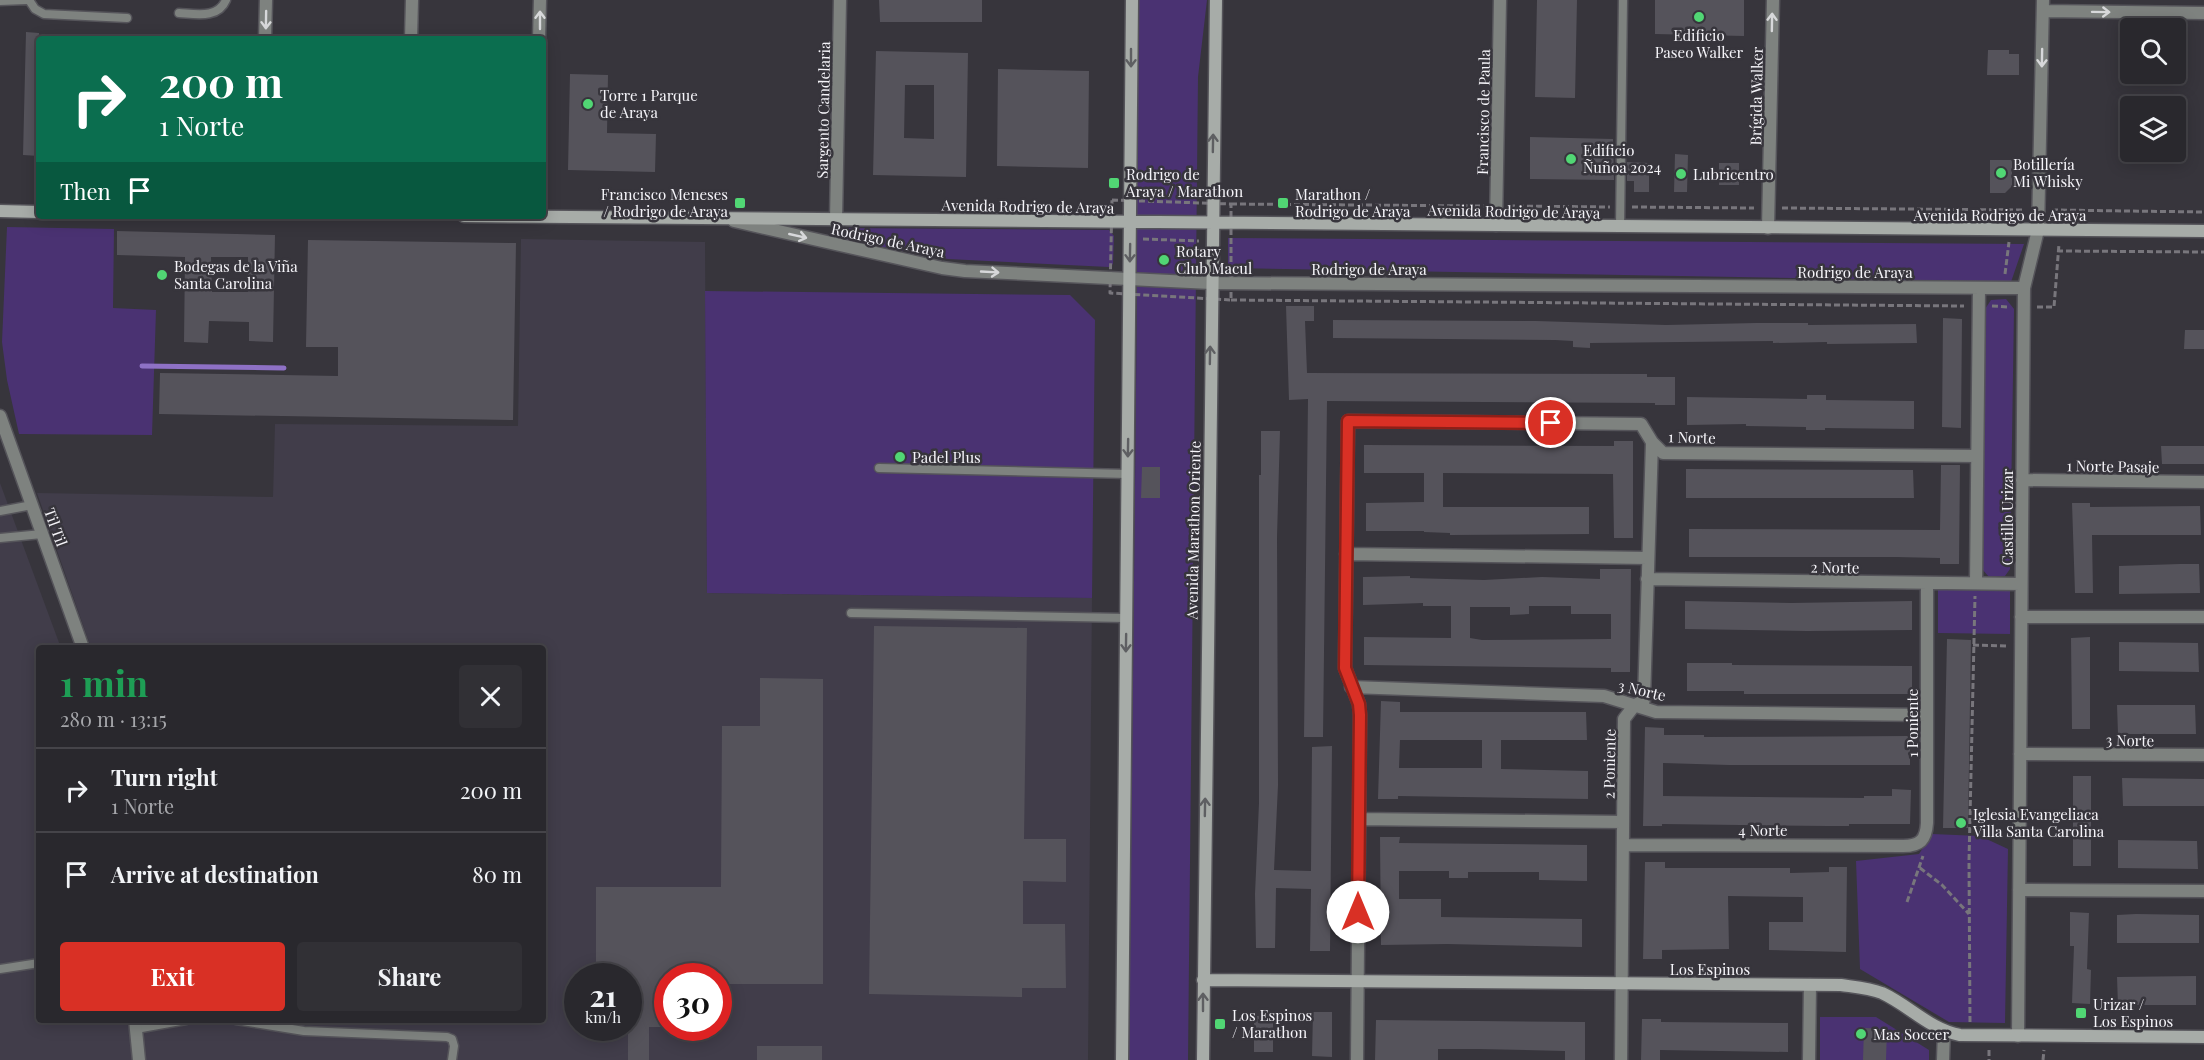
<!DOCTYPE html>
<meta charset="utf-8">
<style>
:root{--surface:#29282d;--page:#313035;--text:#f1f3f6;--muted:#a5a6aa;--line:#454449;--accent:#d93025}
body{margin:0;font-family:"Playfair Display",serif;background:var(--page);color:var(--text);height:100vh;display:flex;flex-direction:column;font-size:22px;white-space:nowrap}
*{box-sizing:border-box;margin:0}
p{font-size:20px;color:var(--muted)}
.icon{flex:none;width:33px;height:33px;fill:none;stroke:currentColor;stroke-width:2;stroke-linecap:round;stroke-linejoin:round}
.map{position:relative;flex:1;overflow:hidden}
.sheet{position:absolute;left:36px;top:645px;width:510px;height:378px;display:flex;flex-direction:column;background:var(--surface);border-radius:6px;box-shadow:0 3px 15px #0003,0 0 0 2px var(--line)}
.sheet>*{flex:none}
.banner{position:absolute;left:36px;top:36px;width:510px;height:183px;border-radius:6px;box-shadow:0 3px 15px #0003,0 0 0 2px var(--line);background:#0b6e4f;color:#fff;overflow:hidden}
.buttons{position:absolute;left:2120px;top:18px;display:grid;gap:12px}
.buttons a{display:grid;place-items:center;width:66px;height:66px;border-radius:6px;background:var(--surface);box-shadow:0 3px 15px #0003,0 0 0 2px var(--line);font-size:30px}
.speed{position:absolute;left:564px;top:963px;display:flex;gap:12px;font-size:30px;font-weight:700;text-align:center}
.speed>*{display:grid;place-content:center;width:78px;height:78px;border-radius:50%;background:var(--surface);box-shadow:0 3px 15px #0003,0 0 0 2px var(--line);line-height:1}
.speed small{font-size:15px;font-weight:400}
.speed .limit{border:9px solid #d22;background:#fff;color:#111}
.pin{position:absolute;display:grid;place-items:center;width:51px;height:51px;color:#fff;margin:-26px;border:3px solid #fff;border-radius:50%;box-shadow:0 2px 6px #0007}
.me{position:absolute;width:66px;margin:-33px;rotate:0deg;stroke-linejoin:round;filter:drop-shadow(0 0 4px #0008)}
.turn{display:flex;align-items:center;gap:21px;height:126px;padding:0 24px;font-size:27px}
.turn .icon{width:78px;height:78px;stroke-width:2.5}
.turn b{display:block;font-size:42px;line-height:51px}
.then{display:flex;align-items:center;height:57px;padding:0 24px;background:#0003;gap:12px;font-size:22px}
.round{display:grid;place-items:center;flex:none;width:63px;height:63px;border-radius:6px;background:var(--page)}
.headline{display:flex;align-items:center;justify-content:space-between;height:102px;padding:0 24px}
h1{font-size:36px;font-weight:700;line-height:45px;color:#1e9e55}
.cta{display:flex;gap:12px;margin-top:auto;padding:12px 24px}
.cta a{flex:1;height:69px;border-radius:6px;background:var(--accent);color:#fff;font-size:24px;font-weight:700;line-height:69px;text-align:center}
.cta a+a{background:var(--page);color:var(--text)}
ul{padding:0;list-style:none}
li{display:flex;align-items:center;gap:18px;height:84px;padding:0 24px;border-top:2px solid var(--line)}
li div{flex:1}
li b{display:block;font-size:22px}
li em{font-style:normal}
.map>svg:first-child{display:block}
.built{fill:#413d4a;fill-rule:evenodd}
.green{fill:#4a3272}
.lines{fill:none;stroke-linecap:round;stroke-linejoin:round}
.stream{stroke:#8e71c5;stroke-width:5}
.building{fill:#55535b;fill-rule:evenodd}
.lane-casing{stroke:#55545a;stroke-width:11}
.street-casing{stroke:#55545a;stroke-width:15}
.secondary-casing{stroke:#55545a;stroke-width:15}
.path{stroke:#78767c;stroke-width:3;stroke-dasharray:6 3;stroke-linecap:butt}
.lane{stroke:#7e827f;stroke-width:8}
.street{stroke:#7e827f;stroke-width:12}
.secondary{stroke:#a7aca8;stroke-width:12}
.oneway{stroke:#d7d8da}
.oneway2{stroke:#5e5f62}
.route-casing{stroke:#8d1f18;stroke-width:15}
.route{stroke:#d93025;stroke-width:10}
.poi-dot{fill:#51d674;stroke:#37353c;stroke-width:2}
.labels{text-anchor:middle;dominant-baseline:central;stroke-width:5;stroke-linejoin:round;paint-order:stroke}
.poi-label{font-size:15px;fill:#f5f4f9;stroke:#37353c;text-anchor:start}
.street-label{font-size:15px;fill:#f5f4f9;stroke:#37353c}
</style>
<div class="map">
<svg width="2204" height="1060" viewBox="0 0 2204 1060">
<rect width="100%" height="100%" fill="#37353c"/>
<!-- built -->
<path class="built" d="M 521,239 L 705,242 L 707,593 L 1092,598 L 1088,1060 L 0,1060 L 0,483 L 61,648 L 39,648 L 39,1020 L 543,1020 L 543,648 L 91,648 L 37,493 L 273,497 L 275,424 L 518,426 ZM 578,976 L 628,976 L 628,1028 L 578,1028 ZM 668,976 L 718,976 L 718,1028 L 668,1028 Z"/>
<!-- green -->
<path class="green" d="M 1137,0 L 1207,0 L 1198,77 L 1188,1060 L 1129,1060 L 1137,295 Z
M 7,227 L 114,229 L 113,308 L 156,310 L 152,435 L 19,434 L 7,380 L 2,342 Z
M 836,228 L 1109,230 L 1114,236 L 1113,264 L 1109,267 L 948,259 L 835,238 Z
M 1228,238 L 2024,244 L 2011,282 L 1228,268 Z
M 705,291 L 1070,295 L 1095,320 L 1092,598 L 707,593 Z
M 2006,299 L 2014,309 L 2010,569 L 2005,576 L 1989,577 L 1983,570 L 1985,309 L 1991,300 Z
M 1938,588 L 2010,590 L 2010,634 L 1938,633 Z
M 1932,834 L 1980,836 L 2008,849 L 2005,1023 L 1949,1022 L 1860,969 L 1856,861 L 1919,854 Z
M 1820,1017 L 1876,1017 L 1929,1050 L 1929,1060 L 1820,1060 Z"/>
<g class="lines">
<!-- stream -->
<path class="stream" d="M 142,366 L 284,368"/>
</g>
<!-- building -->
<path class="building" d="M 879,0 L 982,0 L 982,22 L 880,22 Z
M 1537,0 L 1577,0 L 1575,98 L 1535,97 Z
M 1655,0 L 1744,0 L 1744,36 L 1655,34 Z
M 26,32 L 39,33 L 39,156 L 23,155 Z
M 1988,50 L 2009,50 L 2009,54 L 2019,54 L 2019,75 L 1987,75 Z
M 876,51 L 968,53 L 966,177 L 873,175 ZM 905,85 L 934,85 L 934,139 L 904,138 Z
M 998,69 L 1089,71 L 1088,168 L 997,166 Z
M 570,74 L 608,75 L 607,133 L 656,134 L 655,172 L 568,170 Z
M 1530,137 L 1613,139 L 1614,180 L 1530,179 Z
M 1675,154 L 1688,155 L 1687,192 L 1674,192 Z
M 1990,160 L 2012,160 L 2012,186 L 2005,193 L 1990,193 Z
M 1627,162 L 1649,163 L 1649,192 L 1634,192 L 1634,181 L 1627,181 Z
M 1719,163 L 1739,163 L 1739,185 L 1719,185 Z
M 117,231 L 275,235 L 273,342 L 249,341 L 249,322 L 209,321 L 208,343 L 184,342 L 185,257 L 117,255 ZM 211,257 L 248,257 L 248,292 L 212,292 Z
M 308,240 L 516,243 L 513,420 L 159,414 L 160,373 L 338,376 L 338,347 L 306,347 Z
M 1286,306 L 1314,306 L 1314,321 L 1305,321 L 1307,373 L 1647,374 L 1647,377 L 1675,377 L 1675,405 L 1655,405 L 1655,403 L 1327,401 L 1323,737 L 1304,737 L 1308,399 L 1289,400 Z
M 1943,318 L 1962,319 L 1961,428 L 1942,427 Z
M 1333,320 L 1536,321 L 1666,325 L 1756,323 L 1808,323 L 1808,325 L 1916,324 L 1917,343 L 1827,344 L 1827,342 L 1773,343 L 1773,341 L 1590,343 L 1590,348 L 1573,347 L 1573,341 L 1555,340 L 1333,338 Z
M 2185,330 L 2204,330 L 2204,349 L 2184,349 Z
M 1807,395 L 1826,395 L 1826,400 L 1914,401 L 1914,429 L 1825,428 L 1825,430 L 1806,430 L 1806,427 L 1746,426 L 1746,424 L 1687,425 L 1687,397 L 1807,399 Z
M 1261,431 L 1280,431 L 1277,537 L 1278,785 L 1274,870 L 1311,871 L 1312,747 L 1332,746 L 1330,951 L 1310,951 L 1311,889 L 1276,888 L 1275,948 L 1256,948 L 1255,894 L 1259,803 L 1259,475 L 1261,475 Z
M 1614,441 L 1633,441 L 1633,538 L 1614,538 L 1613,474 L 1443,473 L 1443,507 L 1589,507 L 1589,534 L 1450,535 L 1450,533 L 1424,532 L 1424,531 L 1366,531 L 1366,503 L 1424,502 L 1424,473 L 1364,473 L 1364,445 L 1614,446 Z
M 2161,446 L 2204,446 L 2204,464 L 2162,464 Z
M 1941,465 L 1960,465 L 1959,564 L 1940,564 L 1940,558 L 1896,557 L 1689,557 L 1689,529 L 1940,530 Z
M 1142,467 L 1160,467 L 1160,498 L 1141,498 Z
M 1686,469 L 1913,470 L 1914,498 L 1686,498 Z
M 2072,503 L 2090,503 L 2090,507 L 2200,506 L 2201,535 L 2092,535 L 2093,593 L 2075,593 Z
M 2180,564 L 2199,564 L 2200,593 L 2119,594 L 2119,566 Z
M 1600,569 L 1631,569 L 1630,672 L 1611,672 L 1611,668 L 1364,665 L 1364,637 L 1451,638 L 1451,606 L 1423,606 L 1423,603 L 1363,605 L 1363,577 L 1410,576 L 1410,578 L 1484,580 L 1542,577 L 1600,579 ZM 1529,606 L 1571,606 L 1571,614 L 1611,614 L 1611,639 L 1482,640 L 1470,638 L 1470,607 L 1510,607 L 1510,615 L 1529,614 Z
M 1685,601 L 1791,603 L 1912,601 L 1912,630 L 1807,631 L 1685,629 Z
M 874,626 L 1027,628 L 1024,839 L 1066,839 L 1066,882 L 1023,881 L 1023,924 L 1065,924 L 1066,988 L 1022,988 L 1022,997 L 869,994 Z
M 2090,637 L 2090,729 L 2072,729 L 2071,638 Z
M 1947,639 L 1971,640 L 1968,828 L 1943,828 Z
M 2119,642 L 2198,643 L 2199,672 L 2119,671 Z
M 1687,663 L 1732,663 L 1732,665 L 1912,666 L 1912,694 L 1744,694 L 1744,691 L 1687,691 Z
M 760,678 L 823,679 L 823,984 L 721,984 L 721,976 L 668,976 L 668,1027 L 649,1027 L 649,1060 L 628,1060 L 628,976 L 596,976 L 596,887 L 721,887 L 722,726 L 760,726 Z
M 1381,701 L 1400,702 L 1400,712 L 1586,712 L 1587,740 L 1501,740 L 1501,769 L 1588,771 L 1588,799 L 1398,796 L 1398,799 L 1378,799 ZM 1400,740 L 1482,740 L 1482,768 L 1399,768 Z
M 2117,705 L 2195,705 L 2196,734 L 2118,734 Z
M 1645,727 L 1664,728 L 1664,735 L 1704,735 L 1704,737 L 1910,736 L 1910,765 L 1729,765 L 1663,763 L 1663,796 L 1864,798 L 1864,796 L 1892,796 L 1892,789 L 1911,790 L 1910,824 L 1849,824 L 1849,826 L 1829,826 L 1662,824 L 1662,826 L 1643,826 Z
M 2073,776 L 2091,776 L 2091,866 L 2073,866 Z
M 2122,778 L 2204,779 L 2204,806 L 2123,806 Z
M 1380,837 L 1400,837 L 1399,843 L 1587,845 L 1587,881 L 1539,880 L 1539,872 L 1468,872 L 1468,878 L 1449,878 L 1449,871 L 1399,871 L 1399,899 L 1441,899 L 1441,917 L 1582,919 L 1582,947 L 1447,944 L 1381,945 Z
M 2118,840 L 2197,841 L 2198,869 L 2118,868 Z
M 1645,862 L 1665,862 L 1665,868 L 1790,868 L 1790,873 L 1829,872 L 1829,867 L 1847,867 L 1846,952 L 1769,950 L 1769,922 L 1803,922 L 1803,897 L 1728,896 L 1729,949 L 1662,950 L 1662,959 L 1643,959 Z
M 2070,912 L 2089,913 L 2087,969 L 2091,970 L 2090,1004 L 2072,1003 L 2074,946 L 2070,946 Z
M 2136,914 L 2199,915 L 2199,943 L 2117,943 L 2117,915 Z
M 2196,976 L 2196,1005 L 2118,1005 L 2117,977 Z
M 1313,1012 L 1332,1012 L 1332,1057 L 1312,1056 Z
M 1254,1016 L 1273,1016 L 1273,1052 L 1254,1052 Z
M 1642,1019 L 1661,1019 L 1661,1022 L 1788,1023 L 1788,1052 L 1660,1050 L 1660,1060 L 1641,1060 Z
M 1376,1020 L 1585,1022 L 1585,1060 L 1565,1060 L 1565,1051 L 1479,1049 L 1438,1049 L 1438,1060 L 1375,1060 Z
M 1864,1028 L 1887,1029 L 1886,1060 L 1863,1060 Z
M 757,1046 L 822,1046 L 822,1060 L 757,1060 Z"/>
<g class="lines">
<!-- lane casing -->
<g class="lane-casing">
<path id="lane" d="M 29,0 L 35,9 L 44,14 L 127,18
M 0,1 L 26,0
M 179,13 C 196,14 218,19 226,0
M 1620,227 L 1623,0
M 879,468 L 1128,474
M 0,511 L 32,505
M 0,538 L 42,534
M 851,613 L 1126,618
M 0,969 L 39,963
M 236,1020 L 304,1031 L 447,1037 L 452,1039 L 454,1046 L 452,1060
M 136,1029 L 186,1020"/>
</g>
<!-- street casing -->
<g class="street-casing">
<path id="street" d="M 2043,11 L 2204,13
M 265,39 L 266,0
M 411,39 L 412,0
M 539,39 L 540,0
M 836,220 L 840,0
M 734,221 L 942,268 L 965,271 L 1211,283 L 2024,288
M 1496,225 L 1500,0
M 1768,228 L 1773,0
M 0,416 L 83,648
M 2022,480 L 2204,482
M 1346,554 L 1648,558
M 1647,579 L 2021,584
M 1976,583 L 1979,288
M 2021,617 L 2204,617
M 1351,687 L 1604,696 L 1656,712 L 1927,715
M 2020,754 L 2204,755
M 1359,819 L 1623,822
M 1623,845 L 1903,846 C 1920,846 1926,840 1927,823 L 1927,583
M 2019,890 L 2204,891
M 135,1020 L 139,1060
M 2018,1036 L 2024,288 L 2038,230 L 2043,0
M 1357,1060 L 1360,715 L 1359,704 L 1345,668 L 1348,421 L 1641,424 L 1652,442 L 1663,453 L 1977,456
M 1621,1060 L 1624,719 L 1634,706 L 1644,700 L 1652,442
M 1809,1060 L 1810,985
M 1943,1060 L 1944,1031"/>
</g>
<!-- secondary casing -->
<g class="secondary-casing">
<path id="secondary" d="M 0,211 L 39,212
M 464,216 L 2204,231
M 1203,980 L 1841,985 C 1855,987 1869,988 1882,993 C 1910,1006 1929,1029 1960,1035 L 2204,1037
M 1122,1060 L 1132,0
M 1203,1060 L 1216,0"/>
</g>
<!-- path -->
<path class="path" d="M 1112,200 L 1231,204 L 1231,300 L 1110,293 Z
M 1231,204 L 1484,206
M 1509,206 L 1610,207
M 1632,207 L 1754,208
M 1782,208 L 2024,210
M 2052,210 L 2204,212
M 1143,239 L 1199,241
M 2057,251 L 2204,252
M 2005,274 L 2009,242
M 1231,300 L 1964,306
M 1992,306 L 2009,307
M 2037,307 L 2054,307 L 2059,244
M 1973,645 L 2007,646
M 1920,868 L 1942,885 L 1969,914
M 1907,902 L 1923,856
M 1970,1022 L 1969,861 L 1975,596
M 1989,1050 L 1989,1060
M 2043,1060 L 2044,1050"/>
<!-- lane -->
<use href="#lane" class="lane"/>
<!-- street -->
<use href="#street" class="street"/>
<!-- secondary -->
<use href="#secondary" class="secondary"/>
</g>
<!-- one-way arrows -->
<defs><path id="oneway-shaft" d="M-6 0H5M1.5-3L5.5 0L1.5 3" fill="none" stroke-width="1.6" stroke-linecap="round" stroke-linejoin="round" transform="scale(1.5)"/></defs>
<g class="oneway">
<use href="#oneway-shaft" transform="translate(2101 12) rotate(1)"/>
<use href="#oneway-shaft" transform="translate(266 20) rotate(91)"/>
<use href="#oneway-shaft" transform="translate(540 20) rotate(-90)"/>
<use href="#oneway-shaft" transform="translate(1772 22) rotate(-89)"/>
<use href="#oneway-shaft" transform="translate(2042 58) rotate(91)"/>
<use href="#oneway-shaft" transform="translate(798 236) rotate(13)"/>
<use href="#oneway-shaft" transform="translate(990 272) rotate(3)"/>
</g>
<g class="oneway2">
<use href="#oneway-shaft" transform="translate(1131 58) rotate(90)"/>
<use href="#oneway-shaft" transform="translate(1213 143) rotate(-89)"/>
<use href="#oneway-shaft" transform="translate(1130 253) rotate(91)"/>
<use href="#oneway-shaft" transform="translate(1210 355) rotate(-89)"/>
<use href="#oneway-shaft" transform="translate(1128 448) rotate(91)"/>
<use href="#oneway-shaft" transform="translate(1126 643) rotate(91)"/>
<use href="#oneway-shaft" transform="translate(1205 807) rotate(-89)"/>
<use href="#oneway-shaft" transform="translate(1203 1002) rotate(-90)"/>
</g>
<g class="lines">
<!-- route casing -->
<g class="route-casing">
<path id="route" d="M 1358,912 L 1360,715 L 1359,704 L 1345,668 L 1348,421 L 1551,423"/>
</g>
<!-- route -->
<use href="#route" class="route"/>
</g>
<!-- markers -->
<g class="poi-dot">
<circle cx="1699" cy="17" r="6"/>
<circle cx="588" cy="104" r="6"/>
<circle cx="1571" cy="159" r="6"/>
<circle cx="2001" cy="173" r="6"/>
<circle cx="1681" cy="174" r="6"/>
<rect x="1108" y="177" width="12" height="12" rx="3"/>
<rect x="734" y="197" width="12" height="12" rx="3"/>
<rect x="1277" y="197" width="12" height="12" rx="3"/>
<circle cx="1164" cy="260" r="6"/>
<circle cx="162" cy="275" r="6"/>
<circle cx="900" cy="457" r="6"/>
<circle cx="1961" cy="823" r="6"/>
<rect x="2075" y="1007" width="12" height="12" rx="3"/>
<rect x="1214" y="1018" width="12" height="12" rx="3"/>
<circle cx="1861" cy="1034" r="6"/>
</g>
<g class="labels">
<!-- poi labels -->
<g class="poi-label">
<text x="1699" y="35" text-anchor="middle">Edificio<tspan x="1699" dy="17">Paseo Walker</tspan></text>
<text x="600" y="95">Torre 1 Parque<tspan x="600" dy="17">de Araya</tspan></text>
<text x="1583" y="150">Edificio<tspan x="1583" dy="17">Ñuñoa 2024</tspan></text>
<text x="2013" y="164">Botillería<tspan x="2013" dy="17">Mi Whisky</tspan></text>
<text x="1126" y="174">Rodrigo de<tspan x="1126" dy="17">Araya / Marathon</tspan></text>
<text x="1693" y="174">Lubricentro</text>
<text x="728" y="194" text-anchor="end">Francisco Meneses<tspan x="728" dy="17">/ Rodrigo de Araya</tspan></text>
<text x="1295" y="194">Marathon /<tspan x="1295" dy="17">Rodrigo de Araya</tspan></text>
<text x="1176" y="251">Rotary<tspan x="1176" dy="17">Club Macul</tspan></text>
<text x="174" y="266">Bodegas de la Viña<tspan x="174" dy="17">Santa Carolina</tspan></text>
<text x="912" y="457">Padel Plus</text>
<text x="1973" y="814">Iglesia Evangeliaca<tspan x="1973" dy="17">Villa Santa Carolina</tspan></text>
<text x="2093" y="1004">Urizar /<tspan x="2093" dy="17">Los Espinos</tspan></text>
<text x="1232" y="1015">Los Espinos<tspan x="1232" dy="17">/ Marathon</tspan></text>
<text x="1873" y="1034">Mas Soccer</text>
</g>
<!-- street labels -->
<g class="street-label">
<text transform="translate(1756 96) rotate(-89)">Brígida Walker</text>
<text transform="translate(823 110) rotate(-89)">Sargento Candelaria</text>
<text transform="translate(1483 112) rotate(-89)">Francisco de Paula</text>
<text transform="translate(1028 206) rotate(1)">Avenida Rodrigo de Araya</text>
<text transform="translate(1514 211) rotate(1)">Avenida Rodrigo de Araya</text>
<text x="2000" y="215">Avenida Rodrigo de Araya</text>
<text transform="translate(888 240) rotate(12)">Rodrigo de Araya</text>
<text x="1369" y="269">Rodrigo de Araya</text>
<text x="1855" y="272">Rodrigo de Araya</text>
<text transform="translate(1692 437) rotate(2)">1 Norte</text>
<text transform="translate(2113 466) rotate(1)">1 Norte Pasaje</text>
<text transform="translate(2007 517) rotate(-90)">Castillo Urizar</text>
<text transform="translate(56 527) rotate(70)">Til Til</text>
<text transform="translate(1193 530) rotate(-89)">Avenida Marathon Oriente</text>
<text transform="translate(1835 567) rotate(1)">2 Norte</text>
<text transform="translate(1642 690) rotate(13)">3 Norte</text>
<text transform="translate(1912 723) rotate(-90)">1 Poniente</text>
<text transform="translate(2130 740) rotate(1)">3 Norte</text>
<text transform="translate(1609 764) rotate(-89)">2 Poniente</text>
<text x="1763" y="830">4 Norte</text>
<text x="1710" y="969">Los Espinos</text>
</g>
</g>
</svg>
<div class="buttons">
<a><svg class="icon" aria-label="search" viewBox="0 0 24 24"><circle cx="10" cy="10" r="6"/><path d="M15 15l6 6"/></svg></a>
<a><svg class="icon" aria-label="layers" viewBox="0 0 24 24"><path d="M12 4l9 5-9 5-9-5zM3 14l9 5 9-5"/></svg></a>
</div>
<div class="speed"><div>21<small>km/h</small></div><div class="limit">30</div></div>
<div class="pin" style="left:1551px;top:423px;background:#d93025"><svg class="icon" aria-label="arrive" viewBox="0 0 24 24"><path d="M6 21V4h12l-3 4 3 4H6"/></svg></div>
<svg class="me" style="left:1358px;top:912px" viewBox="-20 -20 40 40"><circle r="19" fill="#fff"/><path d="M0-13L10 11 0 6-10 11z" fill="#d93025"/></svg>
<div class="banner">
<div class="turn"><svg class="icon" aria-label="right" viewBox="0 0 24 24"><path d="M7 20v-9h11M14 6l5 5-5 5"/></svg><div><b>200 m</b>1 Norte</div></div>
<div class="then">Then<svg class="icon" aria-label="arrive" viewBox="0 0 24 24"><path d="M6 21V4h12l-3 4 3 4H6"/></svg></div>
</div>
<section class="sheet">
<div class="headline"><div><h1>1 min</h1><p>280 m · 13:15</p></div><a class="round"><svg class="icon" aria-label="close" viewBox="0 0 24 24"><path d="M6 6l12 12M18 6L6 18"/></svg></a></div>
<ul>
<li><svg class="icon" aria-label="right" viewBox="0 0 24 24"><path d="M7 20v-9h11M14 6l5 5-5 5"/></svg><div><b>Turn right</b><p>1 Norte</p></div><em>200 m</em></li>
<li><svg class="icon" aria-label="arrive" viewBox="0 0 24 24"><path d="M6 21V4h12l-3 4 3 4H6"/></svg><div><b>Arrive at destination</b></div><em>80 m</em></li>
</ul>
<div class="cta"><a>Exit</a><a>Share</a></div>
</section>
</div>
